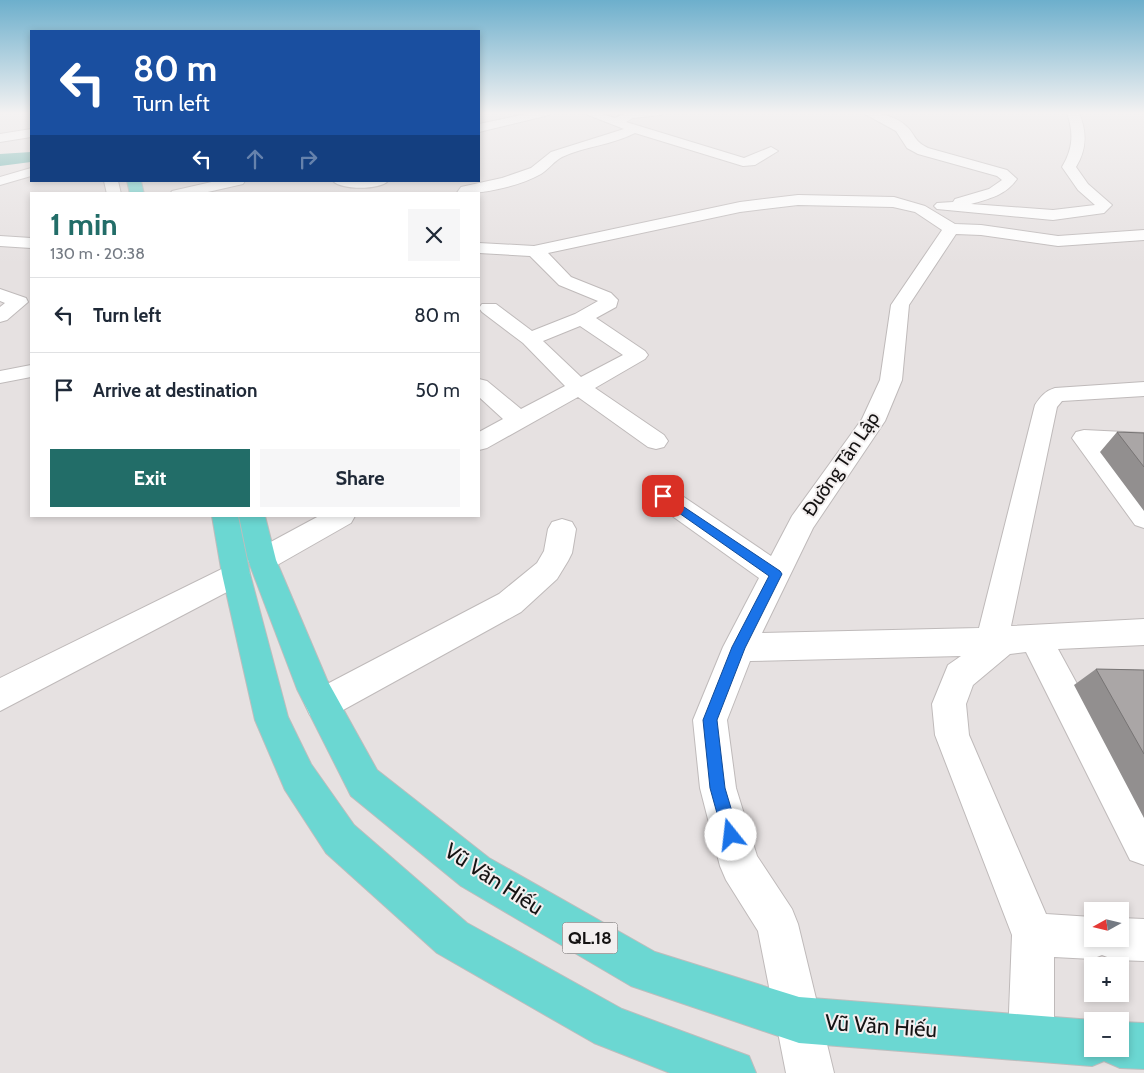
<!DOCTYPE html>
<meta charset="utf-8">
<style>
:root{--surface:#fff;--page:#f6f6f7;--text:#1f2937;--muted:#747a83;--line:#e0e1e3;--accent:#226d68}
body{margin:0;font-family:Cabin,sans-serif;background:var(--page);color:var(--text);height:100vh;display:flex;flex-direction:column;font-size:19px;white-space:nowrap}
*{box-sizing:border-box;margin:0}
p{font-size:16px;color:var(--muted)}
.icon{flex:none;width:28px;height:28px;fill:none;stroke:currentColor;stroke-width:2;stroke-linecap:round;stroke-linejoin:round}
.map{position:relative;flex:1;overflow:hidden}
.details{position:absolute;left:30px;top:192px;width:450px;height:325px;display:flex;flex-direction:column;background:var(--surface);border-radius:0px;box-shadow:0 2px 8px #0003}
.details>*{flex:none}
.hud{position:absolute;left:30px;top:30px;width:450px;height:152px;border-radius:0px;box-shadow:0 2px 8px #0003;background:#1a4fa0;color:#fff;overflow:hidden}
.needle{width:32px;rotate:262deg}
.buttons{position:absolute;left:1084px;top:902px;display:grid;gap:10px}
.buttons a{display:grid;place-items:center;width:45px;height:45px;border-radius:0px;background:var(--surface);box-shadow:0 2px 8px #0003;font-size:25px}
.pin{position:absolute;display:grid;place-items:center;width:42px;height:42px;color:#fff;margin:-21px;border-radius:10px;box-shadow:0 2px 8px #0006}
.me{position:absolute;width:55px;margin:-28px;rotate:344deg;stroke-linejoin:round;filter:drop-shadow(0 0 4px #0008)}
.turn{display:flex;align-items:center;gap:18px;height:105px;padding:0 20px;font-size:22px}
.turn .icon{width:65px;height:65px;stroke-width:2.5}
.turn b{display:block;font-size:35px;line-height:42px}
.lanes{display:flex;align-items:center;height:48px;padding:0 20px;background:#0003;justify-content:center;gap:25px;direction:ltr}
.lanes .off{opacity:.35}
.round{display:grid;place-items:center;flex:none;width:52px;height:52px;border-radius:0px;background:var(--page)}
.head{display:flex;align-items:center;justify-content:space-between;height:85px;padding:0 20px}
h1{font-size:30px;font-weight:700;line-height:38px;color:var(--accent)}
.primary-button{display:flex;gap:10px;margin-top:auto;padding:10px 20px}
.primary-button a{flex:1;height:58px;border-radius:0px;background:var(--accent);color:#fff;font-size:20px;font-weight:700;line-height:58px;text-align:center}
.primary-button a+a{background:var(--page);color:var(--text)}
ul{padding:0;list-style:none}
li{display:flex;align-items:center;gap:15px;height:75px;padding:0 20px;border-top:1px solid var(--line)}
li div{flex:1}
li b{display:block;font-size:19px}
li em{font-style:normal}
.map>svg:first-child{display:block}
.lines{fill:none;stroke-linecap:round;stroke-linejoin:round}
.river{fill:#56a7a1;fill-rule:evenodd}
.minor-casing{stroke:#bfbaba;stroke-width:2}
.major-casing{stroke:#bdbdbd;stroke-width:2}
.minor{fill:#fff;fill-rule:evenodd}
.major{fill:#6bd7d2;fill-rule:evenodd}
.wall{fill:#928f8f}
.building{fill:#aaa6a6;stroke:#777474}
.route{fill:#1a73e8;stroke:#114b97}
.labels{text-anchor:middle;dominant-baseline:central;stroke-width:4;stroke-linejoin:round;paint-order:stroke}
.shield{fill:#f3efef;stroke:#585555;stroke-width:1}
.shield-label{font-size:18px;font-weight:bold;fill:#151313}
.street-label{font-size:19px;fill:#151313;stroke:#f3efef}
.near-street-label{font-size:22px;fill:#151313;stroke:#f3efef}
</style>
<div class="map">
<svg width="1144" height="1073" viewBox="0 0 1144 1073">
<rect width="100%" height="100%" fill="#e6e1e1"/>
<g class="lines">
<!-- river -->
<path class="river" d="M 31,152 L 31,162 L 0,166 L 0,154 Z"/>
<!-- minor casing -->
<g class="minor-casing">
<path id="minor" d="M 531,113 L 551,113 L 549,115 L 479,132 L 479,124 Z
M 583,113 L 599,113 L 615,118 L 626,113 L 663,113 L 661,115 L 633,118 L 626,122 L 744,158 L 771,147 L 778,151 L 755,165 L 743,166 L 635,133 C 612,145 586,146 562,157 C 554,161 549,169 541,174 C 518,187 482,194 456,194 L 461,187 L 502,178 L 531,168 L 551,152 L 624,129 Z
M 863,113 C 876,112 895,116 905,125 C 916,134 912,140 928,148 L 1007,170 L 1017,179 C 1006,195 989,199 971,204 L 1053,210 L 1095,205 L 1078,190 L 1062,167 C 1073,149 1074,133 1067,113 L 1079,113 C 1087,132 1087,149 1076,167 L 1088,184 L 1112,205 L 1104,213 L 1053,220 L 937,209 L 934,206 L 937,203 L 953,202 L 955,199 L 989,189 L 1002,180 L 997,176 L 918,154 L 907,148 L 896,131 Z
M 31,129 L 31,137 L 0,142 L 0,134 Z
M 31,168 L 31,176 L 0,185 L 0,177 Z
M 104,181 L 118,181 L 121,194 L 107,194 Z
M 216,181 L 245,181 L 243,184 L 199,194 L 170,194 L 172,191 Z
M 333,181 L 388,181 C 380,190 341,190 333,181 Z
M 798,195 L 894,197 L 925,206 L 955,224 L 981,225 L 1058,236 L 1144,230 L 1144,240 L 1058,246 L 981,235 L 956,234 L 909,305 L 902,380 L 885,421 L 813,528 L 762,633 L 979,628 L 1035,405 C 1040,397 1045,391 1055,388 L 1144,382 L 1144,396 L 1062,401 L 1057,407 L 1011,626 L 1144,619 L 1144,645 L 1058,649 L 1144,807 L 1144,865 L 1130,860 L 1026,652 L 1010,654 L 973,685 L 966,704 L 969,735 L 1046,914 L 1092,917 L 1092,939 L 1120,939 L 1120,918 L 1144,919 L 1144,961 L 1115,960 L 1102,955 L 1092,959 L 1054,957 L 1054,1038 L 1047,1054 L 1031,1061 L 1015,1054 L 1008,1038 L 1012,935 L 935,735 L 932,704 L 948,665 L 961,656 L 750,661 L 727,720 L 736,788 L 757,856 L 792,909 L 798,924 L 834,1073 L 786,1073 L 758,931 L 726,880 L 720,866 L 700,788 L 693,720 L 723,647 L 759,578 L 654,503 L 650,496 L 654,489 L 663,487 L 672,489 L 771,556 L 792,516 L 862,419 L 880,380 L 891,305 L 942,230 L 915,212 L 893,207 L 798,205 L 740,212 L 548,253 L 571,277 L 611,293 L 618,300 L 616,307 L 596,318 L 645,351 L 648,355 L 645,359 L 595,388 L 664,435 L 668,441 L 664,447 L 656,449 L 648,447 L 578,397 L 487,448 L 479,450 L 479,432 L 503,419 L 479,397 L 479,379 L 487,381 L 521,409 L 565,386 L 523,343 L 482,312 L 479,308 L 482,304 L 496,304 L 532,331 L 575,314 L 598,301 L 559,285 L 530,256 L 479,253 L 479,243 L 534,246 L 740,202 ZM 580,326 L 623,355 L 581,377 L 543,341 Z
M 0,236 L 31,238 L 31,248 L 0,246 Z
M 0,289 L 26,298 L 28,302 L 7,320 L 0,322 L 0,307 L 5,303 L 0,301 Z
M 31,365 L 31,377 L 0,383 L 0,371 Z
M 1084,430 L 1144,433 L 1144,449 L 1104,447 L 1144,499 L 1144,528 L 1135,525 L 1072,438 L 1076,432 Z
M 319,516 L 355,516 L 351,523 L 272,568 L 262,571 L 252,568 L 248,560 L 252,552 Z
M 562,519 L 572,522 L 576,529 L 572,553 L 568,561 L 557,579 L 521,612 L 334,715 L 322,720 L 310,715 L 305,704 L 310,693 L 499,594 L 537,563 L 544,551 L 548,529 L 552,522 Z
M 236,562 L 246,566 L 250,574 L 246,582 L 0,711 L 0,678 Z"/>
</g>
<!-- major casing -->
<g class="major-casing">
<path id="major" d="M 127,181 L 141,181 L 144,194 L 130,194 Z
M 212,516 L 238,516 L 250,574 L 288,717 L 311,764 L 354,825 L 467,923 L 622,1009 L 749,1056 L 756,1073 L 670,1073 L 594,1043 L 437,953 L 326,853 L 285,790 L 255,720 L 222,574 Z
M 239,516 L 265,516 L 276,560 L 327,680 L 377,770 L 489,858 L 655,952 L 799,997 L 1092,1020 L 1095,1021 L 1092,1021 L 1092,1049 L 1120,1049 L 1120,1022 L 1144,1023 L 1144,1069 L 1120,1068 L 1104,1061 L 1092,1066 L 799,1043 L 631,986 L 461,886 L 351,796 L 297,689 L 248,560 Z"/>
</g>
<!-- minor -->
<use href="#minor" class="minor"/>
<!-- major -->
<use href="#major" class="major"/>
</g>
<!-- wall -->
<path class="wall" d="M 1117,432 L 1144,433 L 1144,511 L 1100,452 Z
M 1096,669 L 1144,670 L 1144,818 L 1074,685 Z"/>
<!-- building -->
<path class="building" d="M 1117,432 L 1144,433 L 1144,467 Z
M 1096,669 L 1144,670 L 1144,754 Z"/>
<!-- sky -->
<linearGradient id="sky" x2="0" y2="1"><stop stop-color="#6dafcc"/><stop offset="0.43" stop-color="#f4f2f2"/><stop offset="1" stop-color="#f4f2f2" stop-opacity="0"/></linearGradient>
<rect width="1144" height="263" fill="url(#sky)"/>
<!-- route -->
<path class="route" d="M 663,493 L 780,571 L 782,574 L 745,648 L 717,720 L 725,788 L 739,835 L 737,841 L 731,843 L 725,841 L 723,835 L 710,788 L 703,720 L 732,647 L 769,576 L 659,499 L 658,496 Z"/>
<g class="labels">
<!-- shield labels -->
<rect class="shield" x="562.5" y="922.5" width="55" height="31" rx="4"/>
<g class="shield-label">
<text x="590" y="938">QL.18</text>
</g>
<!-- street labels -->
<g class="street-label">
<text transform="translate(841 464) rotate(-56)">Đường Tân Lập</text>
</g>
<!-- near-street labels -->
<g class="near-street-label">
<text transform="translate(494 879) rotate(33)">Vũ Văn Hiếu</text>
<text transform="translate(881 1026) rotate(4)">Vũ Văn Hiếu</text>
</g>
</g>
</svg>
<div class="buttons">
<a><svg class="needle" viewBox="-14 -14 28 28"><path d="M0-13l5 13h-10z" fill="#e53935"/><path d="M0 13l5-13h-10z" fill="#747a83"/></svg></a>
<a>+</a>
<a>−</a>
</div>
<div class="pin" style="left:663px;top:496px;background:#d93025"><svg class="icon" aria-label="arrive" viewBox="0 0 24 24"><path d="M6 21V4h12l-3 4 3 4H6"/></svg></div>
<svg class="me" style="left:731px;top:835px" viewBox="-20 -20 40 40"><circle r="19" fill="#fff"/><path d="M0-13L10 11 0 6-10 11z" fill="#1a73e8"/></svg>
<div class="hud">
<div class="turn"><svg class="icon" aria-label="left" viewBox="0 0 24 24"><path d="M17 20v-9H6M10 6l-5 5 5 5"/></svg><div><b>80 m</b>Turn left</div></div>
<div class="lanes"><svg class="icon" aria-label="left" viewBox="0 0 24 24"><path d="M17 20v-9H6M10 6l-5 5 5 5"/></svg><svg class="icon off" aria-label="ahead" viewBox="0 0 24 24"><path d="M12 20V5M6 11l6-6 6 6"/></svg><svg class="icon off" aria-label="right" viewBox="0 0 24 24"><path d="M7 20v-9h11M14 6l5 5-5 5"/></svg></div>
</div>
<section class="details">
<div class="head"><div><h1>1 min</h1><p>130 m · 20:38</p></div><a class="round"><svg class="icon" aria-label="close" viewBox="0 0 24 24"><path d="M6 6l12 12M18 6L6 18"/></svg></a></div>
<ul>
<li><svg class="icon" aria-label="left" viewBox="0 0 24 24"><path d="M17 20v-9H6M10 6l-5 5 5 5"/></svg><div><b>Turn left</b></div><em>80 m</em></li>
<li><svg class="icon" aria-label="arrive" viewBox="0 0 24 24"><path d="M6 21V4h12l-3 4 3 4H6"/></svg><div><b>Arrive at destination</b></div><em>50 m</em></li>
</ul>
<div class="primary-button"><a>Exit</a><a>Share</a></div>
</section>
</div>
